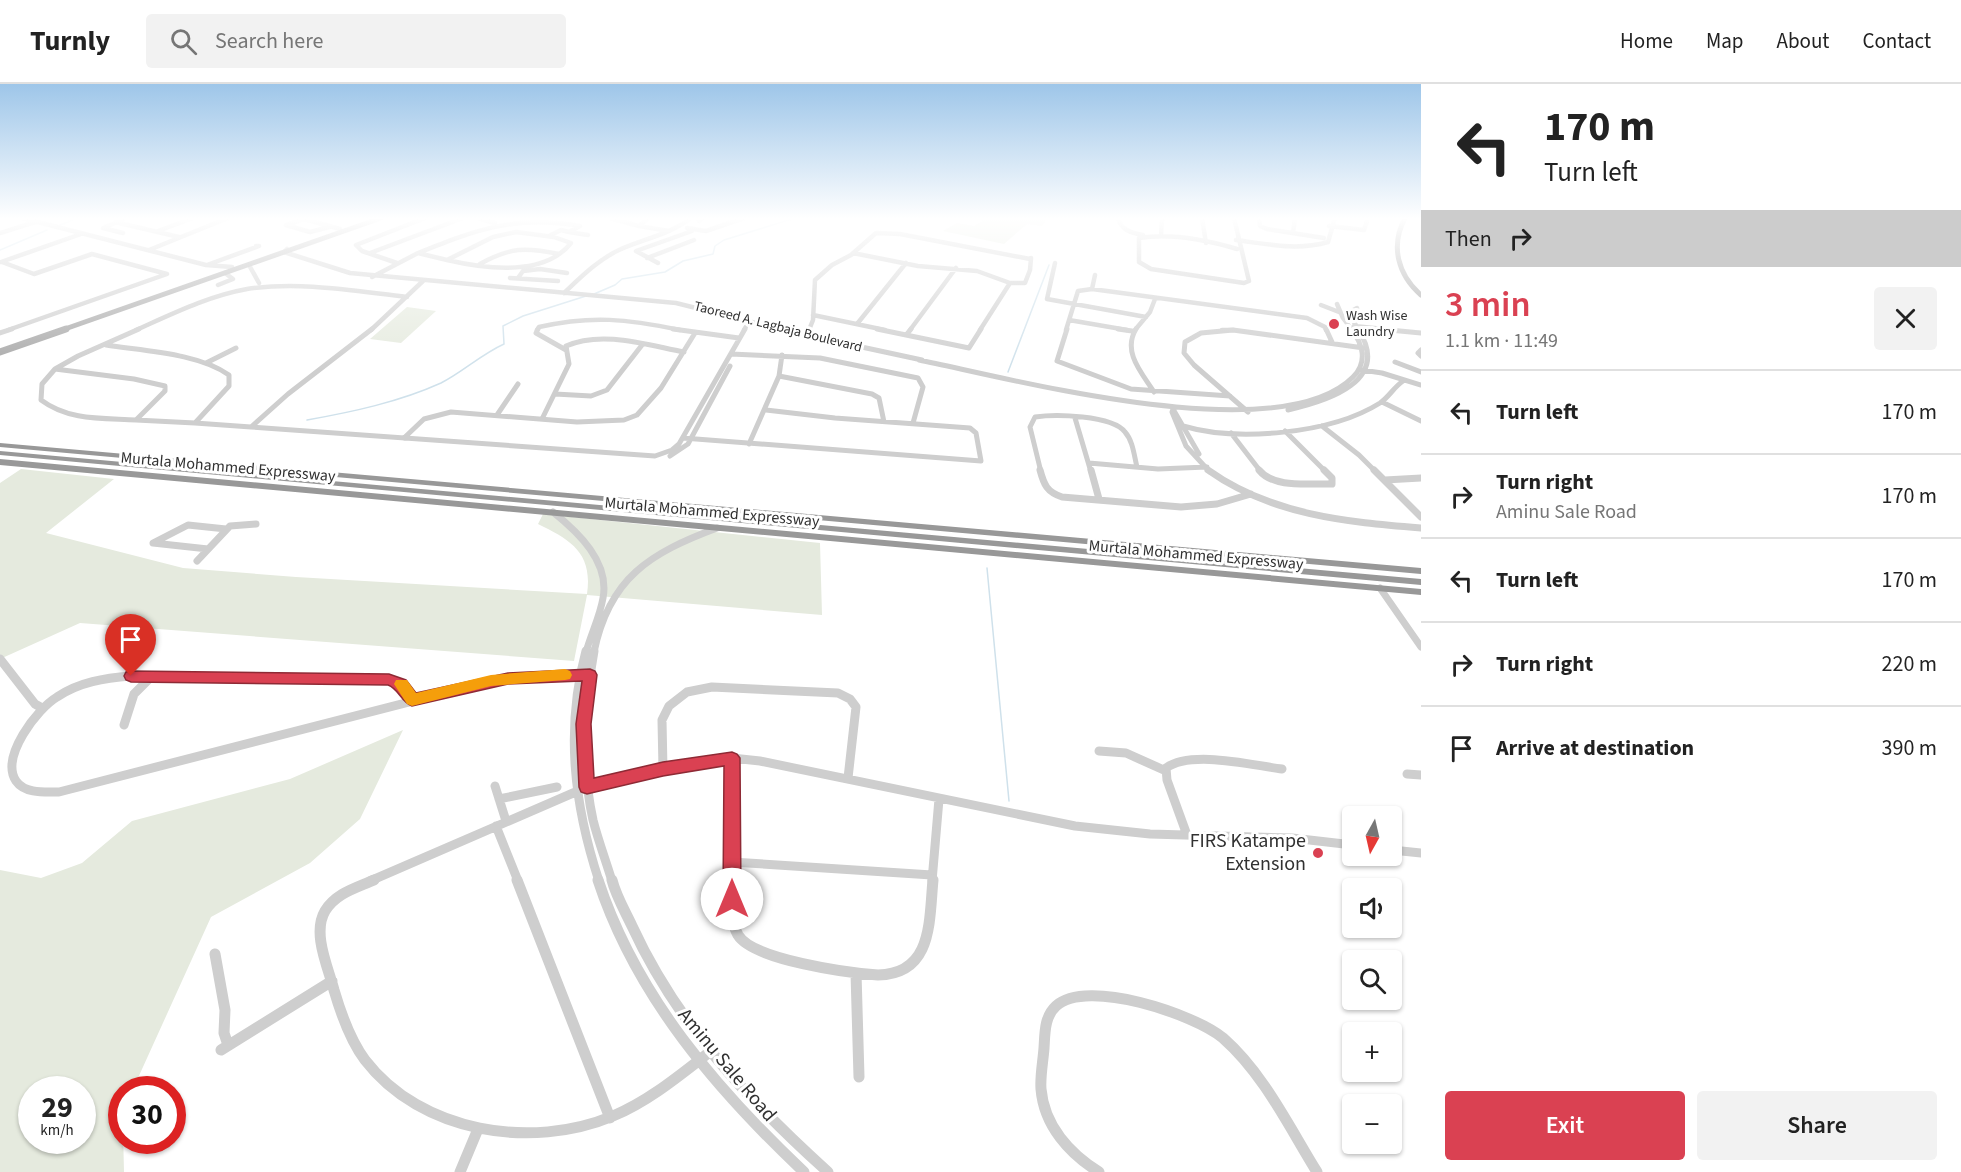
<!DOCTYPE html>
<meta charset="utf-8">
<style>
:root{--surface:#fff;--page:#f2f2f2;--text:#222;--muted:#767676;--line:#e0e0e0;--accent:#da4152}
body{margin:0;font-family:"Source Sans 3",sans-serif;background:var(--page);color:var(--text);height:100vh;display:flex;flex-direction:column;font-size:22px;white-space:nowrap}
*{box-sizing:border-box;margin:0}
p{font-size:20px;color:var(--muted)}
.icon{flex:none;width:33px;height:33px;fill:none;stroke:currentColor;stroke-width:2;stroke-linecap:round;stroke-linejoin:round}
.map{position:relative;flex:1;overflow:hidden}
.details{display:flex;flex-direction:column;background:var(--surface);width:540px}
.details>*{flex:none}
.top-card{background:#fff;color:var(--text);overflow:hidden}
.needle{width:39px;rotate:188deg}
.tools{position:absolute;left:1342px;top:722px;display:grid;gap:12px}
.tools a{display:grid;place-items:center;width:60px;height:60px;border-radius:6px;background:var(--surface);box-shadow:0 2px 4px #0004;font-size:30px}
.speed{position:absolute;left:18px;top:992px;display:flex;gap:12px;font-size:30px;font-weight:700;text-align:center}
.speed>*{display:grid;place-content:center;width:78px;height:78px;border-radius:50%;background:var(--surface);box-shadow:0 2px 4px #0004;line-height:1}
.speed small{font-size:15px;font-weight:400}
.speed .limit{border:9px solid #d22;background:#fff;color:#111}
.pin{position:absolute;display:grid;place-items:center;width:51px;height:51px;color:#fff;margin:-62px -26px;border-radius:50% 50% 50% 0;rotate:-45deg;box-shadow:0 0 6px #0007}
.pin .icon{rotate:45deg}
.me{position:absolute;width:66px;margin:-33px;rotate:0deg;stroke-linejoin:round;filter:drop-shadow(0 0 4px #0008)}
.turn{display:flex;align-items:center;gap:21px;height:126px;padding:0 24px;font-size:27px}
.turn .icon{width:78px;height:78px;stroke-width:2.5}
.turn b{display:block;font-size:42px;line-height:51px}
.then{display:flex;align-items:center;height:57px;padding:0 24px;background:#0003;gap:12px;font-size:22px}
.round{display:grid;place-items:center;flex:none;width:63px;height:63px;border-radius:6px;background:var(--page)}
.headline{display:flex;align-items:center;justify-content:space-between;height:102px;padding:0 24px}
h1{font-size:36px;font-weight:600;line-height:45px;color:var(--accent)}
.primary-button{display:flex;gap:12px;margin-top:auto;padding:12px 24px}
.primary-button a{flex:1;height:69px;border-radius:6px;background:var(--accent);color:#fff;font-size:24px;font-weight:600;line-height:69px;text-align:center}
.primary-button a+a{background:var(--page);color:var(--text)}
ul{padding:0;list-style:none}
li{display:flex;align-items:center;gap:18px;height:84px;padding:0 24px;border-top:2px solid var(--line)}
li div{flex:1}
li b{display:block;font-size:22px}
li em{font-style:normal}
header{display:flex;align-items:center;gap:36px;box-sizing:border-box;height:84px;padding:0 30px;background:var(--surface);border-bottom:2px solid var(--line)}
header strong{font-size:28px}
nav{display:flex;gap:33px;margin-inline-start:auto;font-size:21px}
.search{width:420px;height:54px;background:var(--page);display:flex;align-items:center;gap:15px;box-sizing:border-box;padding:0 21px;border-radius:6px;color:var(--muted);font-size:22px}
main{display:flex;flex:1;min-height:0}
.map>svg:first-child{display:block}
.green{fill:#e5eade;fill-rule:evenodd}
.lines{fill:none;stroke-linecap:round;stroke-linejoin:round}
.stream{stroke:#cfe1eb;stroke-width:1.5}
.minor-far4{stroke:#cecece;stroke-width:4.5}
.minor-far3{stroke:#cecece;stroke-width:5}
.minor-far2{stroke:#cecece;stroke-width:7}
.minor-far1{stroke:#cecece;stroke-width:9}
.minor{stroke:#cecece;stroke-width:11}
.major-far1{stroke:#a9a9a9;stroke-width:5}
.major{stroke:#a9a9a9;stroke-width:7}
.highway{fill:#989898;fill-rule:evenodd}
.route{fill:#da4152;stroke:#8e2a35;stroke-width:1.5}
.slow{fill:#f59e0b}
.poi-dot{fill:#da4152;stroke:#fff;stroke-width:2}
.labels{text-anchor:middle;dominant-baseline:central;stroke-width:6;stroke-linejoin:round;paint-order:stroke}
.far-poi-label{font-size:14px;fill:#313131;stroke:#fff;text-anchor:start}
.far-street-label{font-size:14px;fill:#313131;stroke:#fff}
.street-label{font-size:16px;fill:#313131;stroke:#fff}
.near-poi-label{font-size:20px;fill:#313131;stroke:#fff;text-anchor:end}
.near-street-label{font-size:20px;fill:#313131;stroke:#fff}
</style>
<header>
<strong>Turnly</strong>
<div class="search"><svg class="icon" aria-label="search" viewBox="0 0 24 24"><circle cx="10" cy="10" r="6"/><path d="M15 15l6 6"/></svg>Search here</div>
<nav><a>Home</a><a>Map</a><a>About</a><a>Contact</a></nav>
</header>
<main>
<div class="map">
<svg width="1421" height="1088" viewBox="0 0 1421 1088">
<rect width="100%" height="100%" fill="#fff"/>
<!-- green -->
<path class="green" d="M 972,134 L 1048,134 L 1042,142 L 1027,140 L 1004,160 L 943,147 L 957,139 L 974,142 L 984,136 Z
M 407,223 L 436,227 L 401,259 L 370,255 Z
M 21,385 L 114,395 L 46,449 L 183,484 L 296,493 L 587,510 C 593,469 571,456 538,440 L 543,430 L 820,459 L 822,531 L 587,511 L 574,577 L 80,539 L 0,575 L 0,399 Z
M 403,646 L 360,735 L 310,779 L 211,833 L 133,1005 L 122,1005 L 124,1088 L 0,1088 L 0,786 L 41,794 L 82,779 L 132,737 L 290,695 ZM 32,1005 L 82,1005 L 82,1056 L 32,1056 Z"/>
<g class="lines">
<!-- stream -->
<path class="stream" d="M 60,141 L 78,134
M 0,166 L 47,146
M 594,210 L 615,201 L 622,195 L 665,188 L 683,177 L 713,170 L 715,162 L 724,156 L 795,134
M 1008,288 L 1049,181
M 307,336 C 352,328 399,318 441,299 C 463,288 480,271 504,260 L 503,242 L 523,232 L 586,212
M 987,484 L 1009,717"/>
<!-- minor-far4 -->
<path class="minor-far4" d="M 22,134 L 206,181 L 232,183
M 477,134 L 495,139
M 610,134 L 639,142
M 648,134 L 639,142 L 669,147
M 1118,134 C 1121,146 1131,149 1143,151
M 1202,134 L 1206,159
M 1234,134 L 1249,197 L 1244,199 L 1151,185 L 1139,178 L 1139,154 C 1170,149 1207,156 1237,165
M 1259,134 L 1260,142 L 1267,145 L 1324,154
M 699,137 L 703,134
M 115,138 L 179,153
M 286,141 L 304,135 L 340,145
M 286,141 L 310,148 L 329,143
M 1329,142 L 1364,146 L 1368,134
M 687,144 L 706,147 L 744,134
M 158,147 L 193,134
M 516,148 L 554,153 L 571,159 C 544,193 486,185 447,176 L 493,153 Z
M 0,149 L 35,138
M 123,149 L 103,144 L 126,134
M 1293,149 L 1295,134
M 549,152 L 561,146 L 569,148
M 1161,152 L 1162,134
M 1236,156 C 1267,160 1297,167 1328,158 L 1335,134
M 287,165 L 284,168 L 350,189 L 676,219 L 784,246
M 149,166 L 228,134
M 370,169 L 463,134
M 418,169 C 478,145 515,131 580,142 L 569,148 L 588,151
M 853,169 L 918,182 L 977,187 L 1010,199 L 980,246
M 647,174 L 694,156
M 1,178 L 81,150
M 2,178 L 34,190 L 92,170 L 167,190 L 8,246
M 397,179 L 362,167 L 356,161 L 425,134
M 658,179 L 636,167 L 692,147
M 1055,179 L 1047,215 L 1146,233
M 480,180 C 510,163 526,163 559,170
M 207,181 L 259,162 L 256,162
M 249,181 L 259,199
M 372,193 L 418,169 L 447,176
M 510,194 L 558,197
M 518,194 L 523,187 L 540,185 L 567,189
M 1010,199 L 1025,199 L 1030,186 L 1031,174
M 218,201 L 233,195 L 225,189
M 1092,205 L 1095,191
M 564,209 C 581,193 598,176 619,166 C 643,155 669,151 691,134
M 1337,220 L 1343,234 L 1352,246
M 1321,221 L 1339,228
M 1348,229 L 1357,224
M 813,231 L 885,246
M 1352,235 L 1359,246
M 1069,236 L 1127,246
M 857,240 L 906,179
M 1354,242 L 1394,246
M 136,246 C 172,230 208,212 247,205 C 300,197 354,207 407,213
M 371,246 L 423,197
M 537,246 L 539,243 C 592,231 627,235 680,246
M 744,246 L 749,237
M 809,246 L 813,236 L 815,196 L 832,181 L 851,171 L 876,149 L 900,150 L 1030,175
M 910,246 L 956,184
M 1066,246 L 1078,207 L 1092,205 L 1307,234 L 1325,243 L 1326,246
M 1135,246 L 1150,228 L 1155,215
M 1222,246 L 1234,246"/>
<!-- minor-far3 -->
<path class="minor-far3" d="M 538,245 L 536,249 L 566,266
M 673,245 L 739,254
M 778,245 L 922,276
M 877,245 L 969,264 L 981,245
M 1067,245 L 1057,277 L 1131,305 L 1230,312
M 1118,245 L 1132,247
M 1136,245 C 1122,268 1142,289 1154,308
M 1326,245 L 1332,258
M 1379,245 L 1421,249
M 0,249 L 12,245
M 907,250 L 911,245
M 807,251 L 810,245
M 106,261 C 143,267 198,269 229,291 L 229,302 L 195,339 L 136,336
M 1421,266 L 1418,269 L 1421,272
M 731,270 L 820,274 L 918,294 L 923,303 L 913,339
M 919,276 C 1013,295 1279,367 1353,293 C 1368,278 1363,260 1351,245
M 1395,278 L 1421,288
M 206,279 L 236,264
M 55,285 L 134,295 L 165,302 L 165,307 L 136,336 C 103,334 69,337 41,316 L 42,300 Z
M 55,285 L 78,272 L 139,245
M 1362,286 L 1382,289 L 1421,301
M 779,292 L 872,310 L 879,314 L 884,338
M 555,310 L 591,312 L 607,306 L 642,261
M 1382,318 L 1421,337
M 1173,325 L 1172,328 L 1186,362 L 1210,388
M 1173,325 L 1199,370
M 1288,326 C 1328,317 1392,297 1358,245
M 1248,328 L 1194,281 L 1184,269 L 1185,258 L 1201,249 L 1233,246 L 1364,264
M 497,331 L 518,300
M 1075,334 L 1091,388
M 542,335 L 569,280 L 566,262 C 602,246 647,261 684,268
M 195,339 L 251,343 L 288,310 L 372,245
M 1183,342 C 1237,358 1331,350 1380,319 C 1389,313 1394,303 1403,297
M 1322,342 L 1359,371 L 1376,388
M 251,343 L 655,372 L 672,366 L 679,360 L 745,245
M 1285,347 L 1326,388
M 1231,349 L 1261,388
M 404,354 L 424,335 L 451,328 L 577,338 L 624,336 L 637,331 L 661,304 L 695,249
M 683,354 L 981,377 L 976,349 L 970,344 L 835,334 L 766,326
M 749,360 L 779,292 L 782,271
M 670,372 L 688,360 L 730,282
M 1089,379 L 1158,385 L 1207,383
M 1041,388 L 1030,343 L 1035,333 C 1055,330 1112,331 1125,348 C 1133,357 1134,371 1137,383"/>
<!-- minor-far2 -->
<path class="minor-far2" d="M 1040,386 C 1044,401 1047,408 1062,413 L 1181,423 L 1217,420 L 1251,410
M 1091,386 L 1099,415
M 1208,386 C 1271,431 1346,438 1421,444
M 1259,386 C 1274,405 1310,399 1332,400 L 1332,394 L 1324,386
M 1374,386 L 1421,433
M 1385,396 L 1421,394
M 553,428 C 578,448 610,478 603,514 C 600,532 591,550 586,568
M 208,465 L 153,459 L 188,441 L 226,445
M 197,477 L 230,442 L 256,440
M 1380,504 L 1421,563
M 594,568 C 609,494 650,469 717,444"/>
<!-- minor-far1 -->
<path class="minor-far1" d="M 586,567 C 565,645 574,721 599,797
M 594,567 C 584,622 581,681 593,736 C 598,756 606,777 612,797
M 0,575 L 35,620 L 42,624
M 412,616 L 401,600 L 389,595 L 131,592 C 105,594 79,598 57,613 C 37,625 0,673 16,697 C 25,710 45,708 59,708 L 491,597 L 553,591 L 589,591
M 124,641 L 134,610 L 151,593
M 1099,667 L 1126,669 L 1166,687
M 732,674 L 732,797
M 663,685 L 662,636 L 669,622 L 687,608 L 712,603 L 838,609 L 850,615 L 856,623 L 848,694
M 1407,690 L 1421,691
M 495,702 L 506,737
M 499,715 L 557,703
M 496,742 L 518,797
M 1187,751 L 1167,696 L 1166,684 C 1191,666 1251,681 1282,685
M 1392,766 L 1421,769
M 732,778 L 932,791
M 370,797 L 587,703 L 707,677 L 732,674 L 760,677 L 1075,742 L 1150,750 L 1292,754 L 1353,761
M 932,797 L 939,715"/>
<!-- minor -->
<path class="minor" d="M 374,796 C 356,804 336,809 325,827 C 312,849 328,883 334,906 C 341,930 350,956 365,976 C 421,1049 532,1066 613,1032 C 649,1017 680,991 711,967
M 517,796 L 610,1034
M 598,796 C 636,912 717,1006 804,1088
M 612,796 C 616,812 625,827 632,842 C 677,940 749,1017 828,1088
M 732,796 C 732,814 729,835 738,851 C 753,876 849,889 878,891 C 933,890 929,837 933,796
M 215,870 L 225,926 L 224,949 L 228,961
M 856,889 L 859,993
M 221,966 L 332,897
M 460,1088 L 478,1045
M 1099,1088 C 1070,1070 1044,1042 1041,1005 C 1040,992 1043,978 1044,964 C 1045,950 1044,933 1056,922 C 1087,894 1194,930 1223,954 C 1264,990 1289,1043 1317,1088"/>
<!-- major-far1 -->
<path class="major-far1" d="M 1405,134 C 1390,162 1398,191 1421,211
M 62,246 L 381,134"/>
<!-- major -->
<path class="major" d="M 0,268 L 66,245"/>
<!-- highway -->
<path class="highway" d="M 0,359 L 1421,484 L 1421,490 L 0,363 Z
M 0,367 L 1421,495 L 1421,501 L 0,371 Z
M 0,375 L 1421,505 L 1421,511 L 0,381 Z"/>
</g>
<!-- sky -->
<linearGradient id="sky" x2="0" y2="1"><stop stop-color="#9ec6e9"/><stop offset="0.47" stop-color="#fff"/><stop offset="1" stop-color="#fff" stop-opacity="0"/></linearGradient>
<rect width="1421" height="286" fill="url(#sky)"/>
<!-- route -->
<path class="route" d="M 590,585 L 595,587 L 597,591 L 591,640 L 594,694 L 663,678 L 732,668 L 737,670 L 740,674 L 741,815 L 738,821 L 732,823 L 726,821 L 723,815 L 724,682 L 663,692 L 587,710 L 581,708 L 579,703 L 576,640 L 582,597 L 508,600 L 412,622 C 401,618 399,605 388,601 L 131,598 L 126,596 L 124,592 L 126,588 L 131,587 L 389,590 L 406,596 L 416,609 L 508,589 Z"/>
<!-- slow -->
<path class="slow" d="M 565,585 L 570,587 L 572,591 L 570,595 L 565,596 L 491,602 L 412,622 L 407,620 L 394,600 L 396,596 L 407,596 L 416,609 L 491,591 Z"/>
<!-- markers -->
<g class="poi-dot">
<circle cx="1334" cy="240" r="6"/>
<circle cx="1318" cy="769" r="6"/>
</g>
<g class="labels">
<!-- far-poi labels -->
<g class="far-poi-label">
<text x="1346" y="232">Wash Wise<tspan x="1346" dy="16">Laundry</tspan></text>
</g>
<!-- far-street labels -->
<g class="far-street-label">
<text transform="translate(778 243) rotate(14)">Taoreed A. Lagbaja Boulevard</text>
</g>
<!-- street labels -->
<g class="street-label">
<text transform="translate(228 383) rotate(5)">Murtala Mohammed Expressway</text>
<text transform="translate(712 428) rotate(5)">Murtala Mohammed Expressway</text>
<text transform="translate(1196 471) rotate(5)">Murtala Mohammed Expressway</text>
</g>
<!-- near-poi labels -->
<g class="near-poi-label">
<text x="1306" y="757">FIRS Katampe<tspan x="1306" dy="23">Extension</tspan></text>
</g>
<!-- near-street labels -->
<g class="near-street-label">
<text transform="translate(727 981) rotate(50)">Aminu Sale Road</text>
</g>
</g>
</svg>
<div class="tools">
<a><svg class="needle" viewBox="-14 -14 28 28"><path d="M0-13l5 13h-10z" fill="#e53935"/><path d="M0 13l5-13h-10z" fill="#767676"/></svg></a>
<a><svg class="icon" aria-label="sound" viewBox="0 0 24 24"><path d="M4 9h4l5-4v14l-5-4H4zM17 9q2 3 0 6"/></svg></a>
<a><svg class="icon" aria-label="search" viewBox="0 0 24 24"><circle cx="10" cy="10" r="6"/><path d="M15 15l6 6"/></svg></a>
<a>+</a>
<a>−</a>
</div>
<div class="speed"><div>29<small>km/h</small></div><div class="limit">30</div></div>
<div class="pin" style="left:131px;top:592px;background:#d93025"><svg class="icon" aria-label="arrive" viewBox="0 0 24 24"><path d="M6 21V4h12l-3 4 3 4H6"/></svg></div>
<svg class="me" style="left:732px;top:815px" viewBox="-20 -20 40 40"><circle r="19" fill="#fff"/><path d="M0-13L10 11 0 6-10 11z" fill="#da4152"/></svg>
</div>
<section class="details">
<div class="top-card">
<div class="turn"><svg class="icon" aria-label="left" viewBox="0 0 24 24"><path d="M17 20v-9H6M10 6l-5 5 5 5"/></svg><div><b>170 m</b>Turn left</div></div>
<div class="then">Then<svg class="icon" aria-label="right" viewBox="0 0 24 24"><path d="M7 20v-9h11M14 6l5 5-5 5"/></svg></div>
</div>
<div class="headline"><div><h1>3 min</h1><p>1.1 km · 11:49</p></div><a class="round"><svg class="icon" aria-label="close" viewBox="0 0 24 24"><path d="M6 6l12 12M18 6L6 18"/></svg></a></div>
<ul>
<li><svg class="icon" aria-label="left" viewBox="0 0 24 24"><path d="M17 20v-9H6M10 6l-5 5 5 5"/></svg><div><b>Turn left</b></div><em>170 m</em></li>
<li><svg class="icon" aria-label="right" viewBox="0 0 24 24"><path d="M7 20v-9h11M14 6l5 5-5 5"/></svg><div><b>Turn right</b><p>Aminu Sale Road</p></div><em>170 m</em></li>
<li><svg class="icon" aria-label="left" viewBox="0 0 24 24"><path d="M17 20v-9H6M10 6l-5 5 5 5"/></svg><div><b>Turn left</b></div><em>170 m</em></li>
<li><svg class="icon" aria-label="right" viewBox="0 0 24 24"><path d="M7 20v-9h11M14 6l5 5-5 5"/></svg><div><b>Turn right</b></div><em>220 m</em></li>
<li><svg class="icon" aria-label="arrive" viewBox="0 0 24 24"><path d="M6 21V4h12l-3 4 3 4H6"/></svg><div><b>Arrive at destination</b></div><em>390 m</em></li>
</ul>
<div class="primary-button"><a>Exit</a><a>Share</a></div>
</section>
</main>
